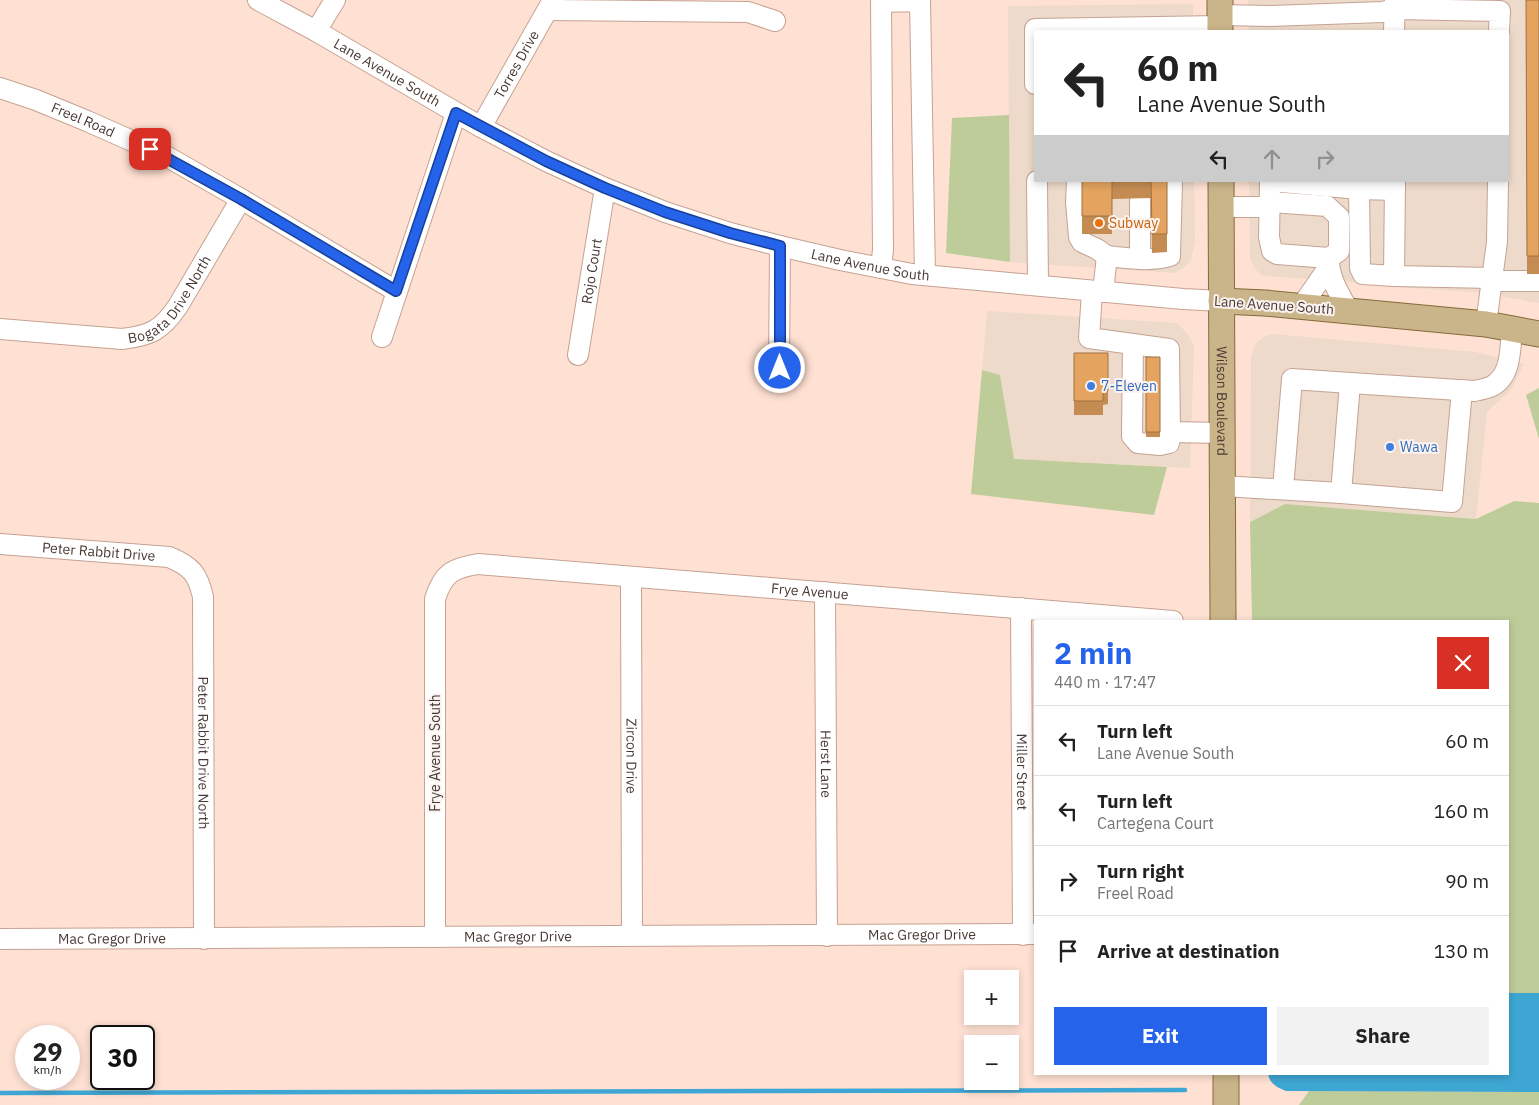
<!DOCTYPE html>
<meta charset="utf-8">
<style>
:root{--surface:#fff;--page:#f2f2f2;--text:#222;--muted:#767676;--line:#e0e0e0;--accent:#2563eb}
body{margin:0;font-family:"IBM Plex Sans",sans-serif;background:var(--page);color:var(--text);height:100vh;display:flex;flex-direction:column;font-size:19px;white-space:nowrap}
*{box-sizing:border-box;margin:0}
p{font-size:16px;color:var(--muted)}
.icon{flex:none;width:28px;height:28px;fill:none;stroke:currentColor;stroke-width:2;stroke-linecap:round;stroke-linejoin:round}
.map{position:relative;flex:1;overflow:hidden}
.panel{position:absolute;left:1034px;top:620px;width:475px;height:455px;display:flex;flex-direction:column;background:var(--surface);border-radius:0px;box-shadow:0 2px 8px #0003}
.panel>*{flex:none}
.guide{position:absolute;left:1034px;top:30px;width:475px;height:152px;border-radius:0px;box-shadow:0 2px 8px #0003;background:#fff;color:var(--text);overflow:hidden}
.controls{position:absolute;left:964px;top:970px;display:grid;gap:10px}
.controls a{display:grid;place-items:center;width:55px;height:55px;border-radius:0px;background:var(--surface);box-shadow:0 2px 8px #0003;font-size:25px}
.speed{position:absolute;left:15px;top:1025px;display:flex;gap:10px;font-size:25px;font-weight:700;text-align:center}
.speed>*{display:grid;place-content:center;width:65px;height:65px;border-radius:50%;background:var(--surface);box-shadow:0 2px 8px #0003;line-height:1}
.speed small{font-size:12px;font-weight:400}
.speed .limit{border:2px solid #111;border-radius:8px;background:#fff;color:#111}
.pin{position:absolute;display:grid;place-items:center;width:42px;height:42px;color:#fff;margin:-21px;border-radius:10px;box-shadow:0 2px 8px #0006}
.me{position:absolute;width:55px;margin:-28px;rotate:0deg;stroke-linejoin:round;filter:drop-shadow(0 0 4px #0008)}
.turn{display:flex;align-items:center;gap:18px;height:105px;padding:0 20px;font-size:22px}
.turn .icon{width:65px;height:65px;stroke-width:2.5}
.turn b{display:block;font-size:35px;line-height:42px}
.lanes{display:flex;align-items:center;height:48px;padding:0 20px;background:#0003;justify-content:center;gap:25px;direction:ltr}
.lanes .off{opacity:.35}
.round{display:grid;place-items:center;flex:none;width:52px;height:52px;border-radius:0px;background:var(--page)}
.summary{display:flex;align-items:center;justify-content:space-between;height:85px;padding:0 20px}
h1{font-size:30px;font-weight:700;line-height:38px;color:var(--accent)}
.primary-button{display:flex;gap:10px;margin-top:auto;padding:10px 20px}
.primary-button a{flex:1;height:58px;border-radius:0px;background:var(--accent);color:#fff;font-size:20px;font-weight:700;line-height:58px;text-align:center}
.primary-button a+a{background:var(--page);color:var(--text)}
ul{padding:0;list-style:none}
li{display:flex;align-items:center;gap:15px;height:70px;padding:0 20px;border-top:1px solid var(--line)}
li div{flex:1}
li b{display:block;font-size:19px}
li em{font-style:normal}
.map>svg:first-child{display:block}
.commercial{fill:#eddaca}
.green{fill:#becc9a}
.water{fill:#3ea6d3}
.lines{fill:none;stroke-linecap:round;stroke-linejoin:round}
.stream{stroke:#3ea6d3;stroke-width:4.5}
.minor-casing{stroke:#c5a292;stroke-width:22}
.major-casing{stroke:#866939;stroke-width:27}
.minor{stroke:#fff;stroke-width:20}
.major{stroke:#cab58a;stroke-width:25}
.wall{fill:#c48c52}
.building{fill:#e4a35f;stroke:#a07242}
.route-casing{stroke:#184099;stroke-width:12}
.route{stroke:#2563eb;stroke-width:9}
.food-dot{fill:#e8710a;stroke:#fbf3f0;stroke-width:2}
.shop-dot{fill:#3f7fe0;stroke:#fbf3f0;stroke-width:2}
.labels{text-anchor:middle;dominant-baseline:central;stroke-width:4;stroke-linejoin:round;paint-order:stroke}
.street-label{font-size:14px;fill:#483933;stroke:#fbf3f0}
.food-label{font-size:14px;fill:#c56008;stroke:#fbf3f0;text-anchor:start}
.shop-label{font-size:14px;fill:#366cbe;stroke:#fbf3f0;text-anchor:start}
</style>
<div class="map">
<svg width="1539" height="1105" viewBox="0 0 1539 1105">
<rect width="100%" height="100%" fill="#ffe1d3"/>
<!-- commercial -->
<path class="commercial" d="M 1248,0 L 1539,0 L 1539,303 L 1476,292 L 1366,285 L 1343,281 L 1264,276 L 1257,271 L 1250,259 L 1249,181 L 1508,181 L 1508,31 L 1249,31 Z
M 1193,4 L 1193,31 L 1035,31 L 1035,181 L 1194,181 L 1195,240 L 1191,260 L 1185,267 L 1175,273 L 1010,262 L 1008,6 Z
M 987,311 L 1177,323 L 1187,333 L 1194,346 L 1190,468 L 1014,459 L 1000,376 L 982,370 Z
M 1273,334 L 1475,352 L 1524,364 L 1511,390 L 1487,412 L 1476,519 L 1285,504 L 1250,522 L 1251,357 L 1256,343 L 1265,336 Z"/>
<!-- green -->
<path class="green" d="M 1009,115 L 1010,262 L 946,253 L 952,118 Z
M 982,370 L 1000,375 L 1014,459 L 1167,467 L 1154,515 L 971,494 Z
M 1539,388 L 1539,439 L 1526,395 Z
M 1514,501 L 1539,503 L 1539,993 L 1508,993 L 1508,621 L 1252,621 L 1250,522 L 1285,504 L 1476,519 Z
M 1309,1091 L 1539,1092 L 1539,1105 L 1299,1105 Z"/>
<!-- water -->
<path class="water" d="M 1508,993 L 1539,993 L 1539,1092 L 1286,1091 C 1277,1087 1270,1084 1268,1074 L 1508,1074 Z"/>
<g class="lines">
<!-- stream -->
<path class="stream" d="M 0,1093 L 1185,1090"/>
<!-- minor casing -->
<g class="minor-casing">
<g id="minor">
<path id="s1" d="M 258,0 L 316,31 L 481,127 L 546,161 L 605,188 L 665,212 L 730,233 L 780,246 L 840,260 L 912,274 L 1183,299 L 1221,301"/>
<path d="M 549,10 L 748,12 L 775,21"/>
<path d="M 1220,15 L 1270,16 L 1383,12 L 1394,9 L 1500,11 L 1499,31"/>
<path d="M 316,31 L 335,0"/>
<path d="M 1394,31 L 1395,0"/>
<path d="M 1035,84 L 1035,29 L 1220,26"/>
<path id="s2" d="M 0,88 L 36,100 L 87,121 L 166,156 L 241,199 L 396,291"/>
<path id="s3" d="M 481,127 L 553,0"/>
<path d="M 1037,181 L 1038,285"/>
<path d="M 1077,181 L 1076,202 L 1079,237 L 1082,242 L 1097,249 L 1107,256"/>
<path d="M 1270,181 L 1359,189 L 1395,190"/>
<path d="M 1395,181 L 1394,276 L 1492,278"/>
<path d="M 1270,182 L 1269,237 L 1272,251 L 1277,254 L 1329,258 C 1328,277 1340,295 1349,311"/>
<path d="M 1359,189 L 1360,268 L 1363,274 L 1394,276"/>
<path d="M 1140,199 L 1140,259"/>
<path d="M 1270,202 L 1327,206 L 1339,217 L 1339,251 L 1329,258"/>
<path d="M 1221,207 L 1270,207"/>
<path d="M 881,268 L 883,250 L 881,2 L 920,1 L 925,275"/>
<path d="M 1492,281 L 1539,281"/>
<path d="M 1092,291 L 1089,338 L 1169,349 L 1170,432 L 1223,433"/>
<path d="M 1103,292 L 1107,256 C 1128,258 1150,262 1170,256 L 1172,181"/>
<path d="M 1301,307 L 1328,268"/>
<path d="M 1486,324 L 1497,242 L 1498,181"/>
<path id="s4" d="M 0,329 L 122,339 C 150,336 162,330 178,306 L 241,199"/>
<path d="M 382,337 L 456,113"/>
<path d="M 1133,344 L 1132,436 L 1138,443 L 1160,445 L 1169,443 L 1170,432"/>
<path id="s5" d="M 578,355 L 605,188"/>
<path d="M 779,368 L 780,246"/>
<path d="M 1223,486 L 1341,493 L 1350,383 L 1474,391 C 1479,390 1485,389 1490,387 C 1512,377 1510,349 1512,329"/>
<path d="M 1283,489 L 1292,379 L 1350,383"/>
<path d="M 1341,493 L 1452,502 L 1462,390"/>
<path id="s6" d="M 0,544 L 169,557 C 191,566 198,574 203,597 L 204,939"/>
<path id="s7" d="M 631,577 L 632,936"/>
<path id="s8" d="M 825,592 L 827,936"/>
<path id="s9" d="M 1021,608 L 1023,935"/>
<path id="s10" d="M 435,937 L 435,599 C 443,573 453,568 478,564 L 1173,621"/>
<path id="s11" d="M 0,939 L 1035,934"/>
</g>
</g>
<!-- major casing -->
<g class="major-casing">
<g id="major">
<path d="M 1220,0 L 1220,31"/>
<path id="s12" d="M 1221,181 L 1223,621"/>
<path d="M 1221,301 L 1265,303 L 1486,324 L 1539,334"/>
<path d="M 1226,1074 L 1226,1105"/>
</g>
</g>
<!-- minor -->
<use href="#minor" class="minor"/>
<!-- major -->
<use href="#major" class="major"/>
</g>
<!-- wall -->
<path class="wall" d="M 1526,0 L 1539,0 L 1539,274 L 1527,274 Z
M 1082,181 L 1167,181 L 1167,252 L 1152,253 L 1151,198 L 1112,199 L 1112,234 L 1082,234 Z
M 1074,353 L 1108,353 L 1108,404 L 1103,405 L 1103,415 L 1074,415 Z
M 1146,357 L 1160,357 L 1160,437 L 1146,437 Z"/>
<!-- building -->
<path class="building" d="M 1526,0 L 1539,0 L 1539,256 L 1527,256 Z
M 1082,181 L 1112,181 L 1112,216 L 1082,216 Z
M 1151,181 L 1167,181 L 1167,234 L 1152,234 Z
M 1074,353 L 1108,353 L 1108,391 L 1103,391 L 1103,401 L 1074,401 Z
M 1146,357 L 1160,357 L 1160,432 L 1146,432 Z"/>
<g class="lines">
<!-- route casing -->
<g class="route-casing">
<path id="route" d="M 150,149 L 241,199 L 396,291 L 456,113 L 546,161 L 605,188 L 665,212 L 730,233 L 780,246 L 780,368"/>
</g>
<!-- route -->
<use href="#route" class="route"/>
</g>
<!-- markers -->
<circle class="food-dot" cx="1099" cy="223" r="5"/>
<g class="shop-dot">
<circle cx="1091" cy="386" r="5"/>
<circle cx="1390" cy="447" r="5"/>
</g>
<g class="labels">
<!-- street labels -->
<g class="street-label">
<text stroke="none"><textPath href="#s3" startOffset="72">Torres Drive</textPath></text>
<text stroke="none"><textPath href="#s1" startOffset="148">Lane Avenue South</textPath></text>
<text stroke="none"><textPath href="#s2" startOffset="89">Freel Road</textPath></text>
<text stroke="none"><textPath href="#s1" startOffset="672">Lane Avenue South</textPath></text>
<text stroke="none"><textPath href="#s5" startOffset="85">Rojo Court</textPath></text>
<text stroke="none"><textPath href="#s4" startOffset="188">Bogata Drive North</textPath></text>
<text transform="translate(1274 305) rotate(4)">Lane Avenue South</text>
<text stroke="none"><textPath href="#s12" startOffset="220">Wilson Boulevard</textPath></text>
<text stroke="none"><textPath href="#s6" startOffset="99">Peter Rabbit Drive</textPath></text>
<text stroke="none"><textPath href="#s10" startOffset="731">Frye Avenue</textPath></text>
<text transform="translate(435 753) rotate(-90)">Frye Avenue South</text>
<text stroke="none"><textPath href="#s6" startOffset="381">Peter Rabbit Drive North</textPath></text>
<text stroke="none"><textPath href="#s7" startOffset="179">Zircon Drive</textPath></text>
<text stroke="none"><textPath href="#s8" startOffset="172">Herst Lane</textPath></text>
<text stroke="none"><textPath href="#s9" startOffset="164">Miller Street</textPath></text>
<text stroke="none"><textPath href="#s11" startOffset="922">Mac Gregor Drive</textPath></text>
<text stroke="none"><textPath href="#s11" startOffset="518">Mac Gregor Drive</textPath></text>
<text stroke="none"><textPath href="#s11" startOffset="112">Mac Gregor Drive</textPath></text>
</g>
<!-- food labels -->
<g class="food-label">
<text x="1109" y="223">Subway</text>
</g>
<!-- shop labels -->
<g class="shop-label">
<text x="1101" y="386">7-Eleven</text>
<text x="1400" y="447">Wawa</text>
</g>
</g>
</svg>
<div class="controls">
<a>+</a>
<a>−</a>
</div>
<div class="speed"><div>29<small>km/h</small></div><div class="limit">30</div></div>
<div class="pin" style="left:150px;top:149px;background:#d93025"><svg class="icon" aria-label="arrive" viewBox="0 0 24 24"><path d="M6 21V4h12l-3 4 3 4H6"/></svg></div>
<svg class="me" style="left:780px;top:368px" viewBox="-20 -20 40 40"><circle r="17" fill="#2563eb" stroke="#fff" stroke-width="3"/><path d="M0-11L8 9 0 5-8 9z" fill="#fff"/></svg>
<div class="guide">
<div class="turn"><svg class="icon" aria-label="left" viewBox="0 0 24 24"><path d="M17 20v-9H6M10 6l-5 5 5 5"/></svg><div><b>60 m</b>Lane Avenue South</div></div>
<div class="lanes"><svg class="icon" aria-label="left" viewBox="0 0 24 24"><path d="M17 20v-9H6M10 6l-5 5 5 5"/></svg><svg class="icon off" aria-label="ahead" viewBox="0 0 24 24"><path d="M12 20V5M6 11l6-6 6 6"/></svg><svg class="icon off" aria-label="right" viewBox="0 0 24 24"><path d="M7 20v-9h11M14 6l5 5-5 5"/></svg></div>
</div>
<section class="panel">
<div class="summary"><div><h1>2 min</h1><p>440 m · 17:47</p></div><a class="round" style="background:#d93025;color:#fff"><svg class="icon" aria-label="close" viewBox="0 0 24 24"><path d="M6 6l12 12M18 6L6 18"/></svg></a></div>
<ul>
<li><svg class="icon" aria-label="left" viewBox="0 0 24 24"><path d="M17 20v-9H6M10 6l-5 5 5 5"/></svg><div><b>Turn left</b><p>Lane Avenue South</p></div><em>60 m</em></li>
<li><svg class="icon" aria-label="left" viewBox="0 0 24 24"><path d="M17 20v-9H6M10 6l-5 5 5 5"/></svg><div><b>Turn left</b><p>Cartegena Court</p></div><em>160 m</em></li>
<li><svg class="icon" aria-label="right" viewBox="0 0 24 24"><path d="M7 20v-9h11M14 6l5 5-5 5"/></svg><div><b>Turn right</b><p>Freel Road</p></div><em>90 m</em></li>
<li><svg class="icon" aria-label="arrive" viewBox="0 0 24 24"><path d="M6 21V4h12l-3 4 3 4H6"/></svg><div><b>Arrive at destination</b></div><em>130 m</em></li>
</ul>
<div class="primary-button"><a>Exit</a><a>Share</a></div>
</section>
</div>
